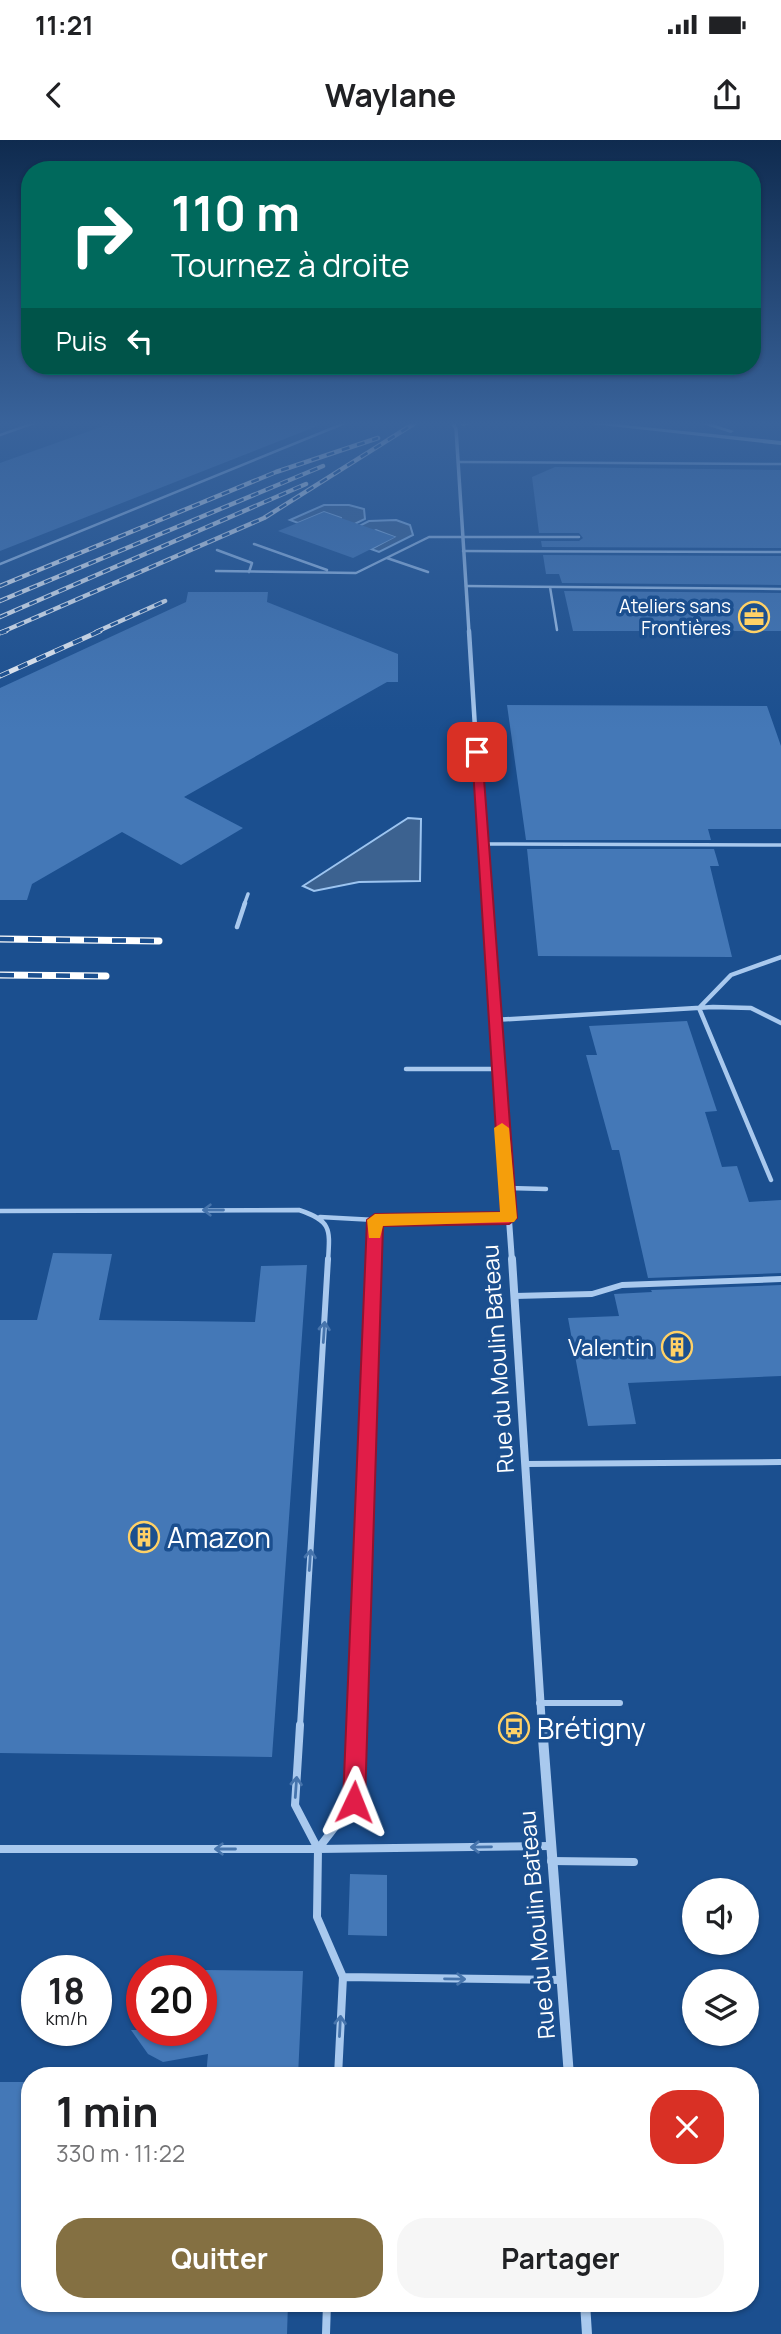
<!DOCTYPE html>
<html lang="fr">
<meta charset="utf-8">
<style>
:root{--surface:#fff;--page:#f6f6f6;--text:#202124;--muted:#757577;--accent:#847042}
body{margin:0;font-family:Manrope,sans-serif;background:var(--page);color:var(--text);height:100vh;display:flex;flex-direction:column;font-size:26px;white-space:nowrap}
*{box-sizing:border-box;margin:0}
p{font-size:23px;color:var(--muted)}
.icon{flex:none;width:38px;height:38px;fill:none;stroke:currentColor;stroke-width:2;stroke-linecap:round;stroke-linejoin:round}
.map{position:relative;flex:1;overflow:hidden}
.drawer{position:absolute;left:21px;top:1927px;width:738px;height:245px;display:flex;flex-direction:column;background:var(--surface);border-radius:28px;box-shadow:0 2px 5px #0004}
.drawer>*{flex:none}
.guide{position:absolute;left:21px;top:21px;width:740px;height:214px;border-radius:28px;box-shadow:0 2px 5px #0004;background:#00695c;color:#fff;overflow:hidden}
.tools{position:absolute;left:682px;top:1738px;display:grid;gap:14px}
.tools a{display:grid;place-items:center;width:77px;height:77px;border-radius:50%;background:var(--surface);box-shadow:0 2px 5px #0004;font-size:35px}
.speed{position:absolute;left:21px;top:1815px;display:flex;gap:14px;font-size:35px;font-weight:700;text-align:center}
.speed>*{display:grid;place-content:center;width:91px;height:91px;border-radius:50%;background:var(--surface);box-shadow:0 2px 5px #0004;line-height:1}
.speed small{font-size:18px;font-weight:400}
.speed .limit{border:10px solid #d22;background:#fff;color:#111}
.pin{position:absolute;display:grid;place-items:center;width:60px;height:60px;color:#fff;margin:-30px;border-radius:14px;box-shadow:0 4px 10px #0006}
.me{position:absolute;width:77px;margin:-38px;rotate:2deg;stroke-linejoin:round;filter:drop-shadow(0 0 5px #0008)}
.turn{display:flex;align-items:center;gap:24px;height:147px;padding:0 35px;font-size:32px}
.turn .icon{width:91px;height:91px;stroke-width:2.5}
.turn b{display:block;font-size:49px;line-height:60px}
.then{display:flex;align-items:center;height:66px;padding:0 35px;background:#0003;gap:14px;font-size:26px}
.round{display:grid;place-items:center;flex:none;width:74px;height:74px;border-radius:28px;background:var(--page)}
.summary{display:flex;align-items:center;justify-content:space-between;height:119px;padding:0 35px}
h1{font-size:42px;font-weight:700;line-height:52px}
.cta{display:flex;gap:14px;margin-top:auto;padding:14px 35px}
.cta a{flex:1;height:80px;border-radius:28px;background:var(--accent);color:#fff;font-size:28px;font-weight:700;line-height:80px;text-align:center}
.cta a+a{background:var(--page);color:var(--text)}
.status{display:flex;justify-content:space-between;align-items:center;height:49px;padding:0 35px;background:var(--surface);direction:ltr}
.status svg{height:19px;fill:currentColor}
header{display:flex;justify-content:space-between;align-items:center;height:91px;padding:0 35px;background:var(--surface);font-size:32px;font-weight:700}
.map>svg:first-child{display:block}
.water{fill:#3c6290;stroke:#9cc4f0;stroke-width:2}
.building{fill:#4478b7}
.lines{fill:none;stroke-linecap:round;stroke-linejoin:round}
.service-far4{stroke:#a9c9ee;stroke-width:2.5}
.service-far3{stroke:#a9c9ee;stroke-width:3.5}
.service-far2{stroke:#a9c9ee;stroke-width:4.5}
.service-far1{stroke:#a9c9ee;stroke-width:6}
.service{stroke:#a9c9ee;stroke-width:8}
.minor-far4{stroke:#a9c9ee;stroke-width:3.5}
.minor-far3{stroke:#a9c9ee;stroke-width:4.5}
.minor-far2{stroke:#a9c9ee;stroke-width:6}
.minor-far1{stroke:#a9c9ee;stroke-width:8}
.minor{stroke:#a9c9ee;stroke-width:10}
.secondary{fill:#d6e6fa;fill-rule:evenodd}
.rail-far2-casing{stroke:#fff;stroke-width:4.5}
.rail-far1-casing{stroke:#fff;stroke-width:5}
.rail-casing{stroke:#fff;stroke-width:7}
.rail-far2{stroke:#1b4f8f;stroke-width:2.5;stroke-dasharray:8;stroke-linecap:butt}
.rail-far1{stroke:#1b4f8f;stroke-width:3.5;stroke-dasharray:10;stroke-linecap:butt}
.rail{stroke:#1b4f8f;stroke-width:4.5;stroke-dasharray:14;stroke-linecap:butt}
.oneway{stroke:#4674ac}
.route{fill:#e11d48;stroke:#92132f;stroke-width:2}
.slow{fill:#f59e0b}
.labels{text-anchor:middle;dominant-baseline:central;stroke-width:7;stroke-linejoin:round;paint-order:stroke}
.far-poi-label{font-size:19px;fill:#fff;stroke:#1b4f8f;text-anchor:end}
.poi-label{font-size:23px;fill:#fff;stroke:#1b4f8f;text-anchor:end}
.street-label{font-size:23px;fill:#fff;stroke:#1b4f8f}
.near-poi-label{font-size:28px;fill:#fff;stroke:#1b4f8f;text-anchor:start}
</style>
<div class="status"><b>11:21</b><svg viewBox="0 0 49 12"><path d="M0 12V9h3v3zM5 12V6h3v6zM10 12V3h3v9zM15 12V0h3v12zM26 1h20v11H26zM47 4h2v5h-2z"/></svg></div>
<header><svg class="icon" aria-label="back" viewBox="0 0 24 24"><path d="M15 5l-7 7 7 7"/></svg>Waylane<svg class="icon" aria-label="share" viewBox="0 0 24 24"><path d="M12 15V3M7 8l5-5 5 5M5 13v7h14v-7"/></svg></header>
<div class="map">
<svg width="781" height="2194" viewBox="0 0 781 2194">
<rect width="100%" height="100%" fill="#1b4f8f"/>
<!-- water -->
<path class="water" d="M 324,365 L 349,365 L 364,369 L 365,379 L 340,391 L 341,378 L 324,372 L 298,383 L 290,380 Z
M 396,380 L 410,385 L 413,395 L 379,412 L 371,409 L 394,397 L 376,390 L 359,398 L 345,393 L 369,381 Z
M 408,678 L 421,679 L 420,741 L 359,742 L 314,751 L 303,746 Z"/>
<!-- building -->
<path class="building" d="M 112,283 L 320,283 L 320,285 L 0,411 L 0,323 Z
M 555,327 L 781,330 L 781,408 L 542,407 L 541,401 L 579,401 L 583,398 L 579,393 L 539,393 L 532,337 Z
M 324,372 L 395,397 L 353,418 L 278,391 Z
M 543,415 L 781,416 L 781,445 L 562,443 L 559,434 L 546,434 Z
M 564,451 L 781,453 L 781,491 L 573,491 Z
M 188,452 L 268,452 L 267,462 L 398,514 L 398,542 L 387,542 L 184,657 L 243,688 L 181,725 L 122,692 L 32,744 L 27,760 L 0,760 L 0,548 L 186,462 Z
M 507,565 L 767,566 L 781,606 L 781,689 L 708,689 L 711,700 L 526,700 Z
M 527,709 L 714,709 L 719,726 L 710,726 L 732,817 L 538,816 Z
M 687,881 L 717,971 L 705,972 L 722,1027 L 737,1026 L 749,1062 L 781,1060 L 781,1133 L 648,1138 L 619,1010 L 612,1010 L 586,915 L 597,915 L 589,886 Z
M 53,1113 L 112,1114 L 99,1180 L 255,1182 L 261,1126 L 307,1125 L 272,1617 L 0,1613 L 0,1180 L 37,1180 Z
M 781,1145 L 781,1236 L 628,1243 L 636,1284 L 588,1286 L 568,1178 L 619,1176 L 614,1154 L 652,1152 L 651,1150 Z
M 350,1734 L 387,1735 L 387,1796 L 348,1795 Z
M 201,1830 L 303,1831 L 298,1936 L 206,1936 L 208,1914 L 163,1922 L 148,1914 L 131,1890 L 201,1890 Z
M 0,1942 L 30,1942 L 30,2163 L 288,2163 L 287,2194 L 0,2194 Z"/>
<g class="lines">
<!-- service-far4 -->
<path class="service-far4" d="M 0,295 L 34,283
M 458,322 L 781,324
M 254,404 L 327,430
M 217,410 L 252,423 L 249,432
M 463,411 L 781,412
M 387,418 L 428,432
M 0,424 L 345,283
M 216,431 L 356,433 L 429,397 L 579,397
M 466,446 L 781,449
M 550,447 L 557,490"/>
<!-- service-far3 -->
<path class="service-far3" d="M 484,704 L 781,705
M 244,765 L 248,754"/>
<!-- service-far2 -->
<path class="service-far2" d="M 237,787 L 245,763
M 494,880 L 713,867 L 751,868 L 781,883
M 406,929 L 497,929
M 771,1040 L 699,868 L 731,835 L 781,817
M 507,1048 L 546,1049
M 0,1071 L 299,1070 C 332,1081 330,1089 328,1121
M 320,1077 L 375,1080
M 374,1121 L 375,1080 L 509,1078"/>
<!-- service-far1 -->
<path class="service-far1" d="M 515,1156 L 592,1154 L 622,1145 L 781,1139
M 525,1324 L 781,1322
M 539,1563 L 620,1563
M 300,1586 L 328,1119
M 357,1586 L 374,1119"/>
<!-- service -->
<path class="service" d="M 300,1585 L 295,1665 L 318,1709 L 317,1777 L 343,1837 L 338,1936
M 357,1585 L 354,1662 L 318,1709 L 550,1706
M 0,1709 L 318,1709
M 551,1721 L 634,1722
M 343,1837 L 562,1840
M 326,2194 L 327,2163"/>
<!-- minor-far4 -->
<path class="minor-far4" d="M 453,283 L 456,289 L 469,492"/>
<!-- minor-far3 -->
<path class="minor-far3" d="M 469,491 L 486,765"/>
<!-- minor-far2 -->
<path class="minor-far2" d="M 486,763 L 512,1121"/>
<!-- minor-far1 -->
<path class="minor-far1" d="M 512,1119 L 542,1586"/>
<!-- minor -->
<path class="minor" d="M 542,1585 L 569,1936
M 585,2163 L 587,2194"/>
<!-- secondary -->
<path class="secondary" d="M 460,283 L 473,283 L 463,286 Z
M 583,283 L 605,283 L 781,301 L 781,305 Z
M 699,283 L 709,283 L 734,291 L 731,293 Z"/>
<!-- rail-far2 casing -->
<g class="rail-far2-casing">
<path id="rail-far2" d="M 0,446 L 276,332 L 378,298
M 0,461 L 323,326
M 0,477 L 306,344
M 2,492 L 264,378 L 415,283
M 96,492 L 165,461"/>
</g>
<!-- rail-far1 casing -->
<g class="rail-far1-casing">
<path id="rail-far1" d="M 0,493 L 6,491
M 0,536 L 100,491"/>
</g>
<!-- rail casing -->
<g class="rail-casing">
<path id="rail" d="M 0,799 L 159,801
M 0,835 L 106,836"/>
</g>
<!-- rail-far2 -->
<use href="#rail-far2" class="rail-far2"/>
<!-- rail-far1 -->
<use href="#rail-far1" class="rail-far1"/>
<!-- rail -->
<use href="#rail" class="rail"/>
</g>
<!-- one-way arrows -->
<defs><path id="oneway-shaft" d="M-6 0H5M1.5-3L5.5 0L1.5 3" fill="none" stroke-width="1.6" stroke-linecap="round" stroke-linejoin="round" transform="scale(1.75)"/></defs>
<g class="oneway">
<use href="#oneway-shaft" transform="translate(213 1070) rotate(180)"/>
<use href="#oneway-shaft" transform="translate(324 1192) rotate(-86)"/>
<use href="#oneway-shaft" transform="translate(310 1420) rotate(-86)"/>
<use href="#oneway-shaft" transform="translate(296 1647) rotate(-86)"/>
<use href="#oneway-shaft" transform="translate(481 1707) rotate(179)"/>
<use href="#oneway-shaft" transform="translate(225 1709) rotate(-180)"/>
<use href="#oneway-shaft" transform="translate(455 1839) rotate(1)"/>
<use href="#oneway-shaft" transform="translate(340 1886) rotate(-87)"/>
</g>
<!-- sky -->
<linearGradient id="sky" x2="0" y2="1"><stop stop-color="#0f2b4f"/><stop offset="0.48" stop-color="#39639b"/><stop offset="1" stop-color="#39639b" stop-opacity="0"/></linearGradient>
<rect width="781" height="590" fill="url(#sky)"/>
<!-- route -->
<path class="route" d="M 477,609 L 482,612 L 517,1078 L 509,1084 L 383,1086 L 365,1662 L 361,1670 L 354,1673 L 346,1670 L 343,1662 L 367,1080 L 375,1074 L 501,1072 L 472,612 Z"/>
<!-- slow -->
<path class="slow" d="M 502,983 L 509,988 L 517,1078 L 514,1082 L 383,1086 L 380,1098 L 369,1098 L 367,1080 L 375,1074 L 500,1072 L 494,988 Z"/>
<!-- icons -->
<defs>
<g id="office-ring" transform="scale(1.575)"><circle r="9.5" fill="#1b4f8f" stroke="#ffd166" stroke-width="1.5"/><path d="M-6-3h4V-5.5h4V-3h4V5H-6ZM-1-4.5V-3h2v-1.5ZM-6 0V1H6V0Z" fill="#ffd166"/></g>
<g id="building-ring" transform="scale(1.575)"><circle r="9.5" fill="#1b4f8f" stroke="#ffd166" stroke-width="1.5"/><path d="M-4-6H4V6H1V3H-1V6H-4ZM-2.5-4.3h1.7v1.8h-1.7ZM.8-4.3h1.7v1.8H.8ZM-2.5-1h1.7V.8h-1.7ZM.8-1h1.7V.8H.8Z" fill="#ffd166"/></g>
<g id="bus-ring" transform="scale(1.575)"><circle r="9.5" fill="#1b4f8f" stroke="#ffd166" stroke-width="1.5"/><path d="M-5-6H5V4H4V6H2V4H-2V6H-4V4H-5ZM-3.5-4V0h7V-4ZM-3.5 1.2v1.5H-2V1.2ZM2 1.2v1.5H3.5V1.2Z" fill="#ffd166"/></g>
</defs>
<g fill-rule="evenodd">
<use href="#office-ring" x="754" y="477"/>
<use href="#building-ring" x="677" y="1207"/>
<use href="#building-ring" x="144" y="1397"/>
<use href="#bus-ring" x="514" y="1588"/>
</g>
<g class="labels">
<!-- far-poi labels -->
<g class="far-poi-label">
<text x="731" y="466">Ateliers sans<tspan x="731" dy="22">Frontières</tspan></text>
</g>
<!-- poi labels -->
<g class="poi-label">
<text x="654" y="1207">Valentin</text>
</g>
<!-- street labels -->
<g class="street-label">
<text transform="translate(497 1219) rotate(-94)">Rue du Moulin Bateau</text>
<text transform="translate(536 1785) rotate(-95)">Rue du Moulin Bateau</text>
</g>
<!-- near-poi labels -->
<g class="near-poi-label">
<text x="167" y="1397">Amazon</text>
<text x="537" y="1588">Brétigny</text>
</g>
</g>
</svg>
<div class="tools">
<a><svg class="icon" aria-label="sound" viewBox="0 0 24 24"><path d="M4 9h4l5-4v14l-5-4H4zM17 9q2 3 0 6"/></svg></a>
<a><svg class="icon" aria-label="layers" viewBox="0 0 24 24"><path d="M12 4l9 5-9 5-9-5zM3 14l9 5 9-5"/></svg></a>
</div>
<div class="speed"><div>18<small>km/h</small></div><div class="limit">20</div></div>
<div class="pin" style="left:477px;top:612px;background:#d93025"><svg class="icon" aria-label="arrive" viewBox="0 0 24 24"><path d="M6 21V4h12l-3 4 3 4H6"/></svg></div>
<svg class="me" style="left:354px;top:1662px" viewBox="-20 -20 40 40"><path d="M0-17L14 15 0 8-14 15z" fill="#e11d48" stroke="#fff" stroke-width="4"/></svg>
<div class="guide">
<div class="turn"><svg class="icon" aria-label="right" viewBox="0 0 24 24"><path d="M7 20v-9h11M14 6l5 5-5 5"/></svg><div><b>110 m</b>Tournez à droite</div></div>
<div class="then">Puis<svg class="icon" aria-label="left" viewBox="0 0 24 24"><path d="M17 20v-9H6M10 6l-5 5 5 5"/></svg></div>
</div>
<section class="drawer">
<div class="summary"><div><h1>1 min</h1><p>330 m · 11:22</p></div><a class="round" style="background:#d93025;color:#fff"><svg class="icon" aria-label="close" viewBox="0 0 24 24"><path d="M6 6l12 12M18 6L6 18"/></svg></a></div>
<div class="cta"><a>Quitter</a><a>Partager</a></div>
</section>
</div>
